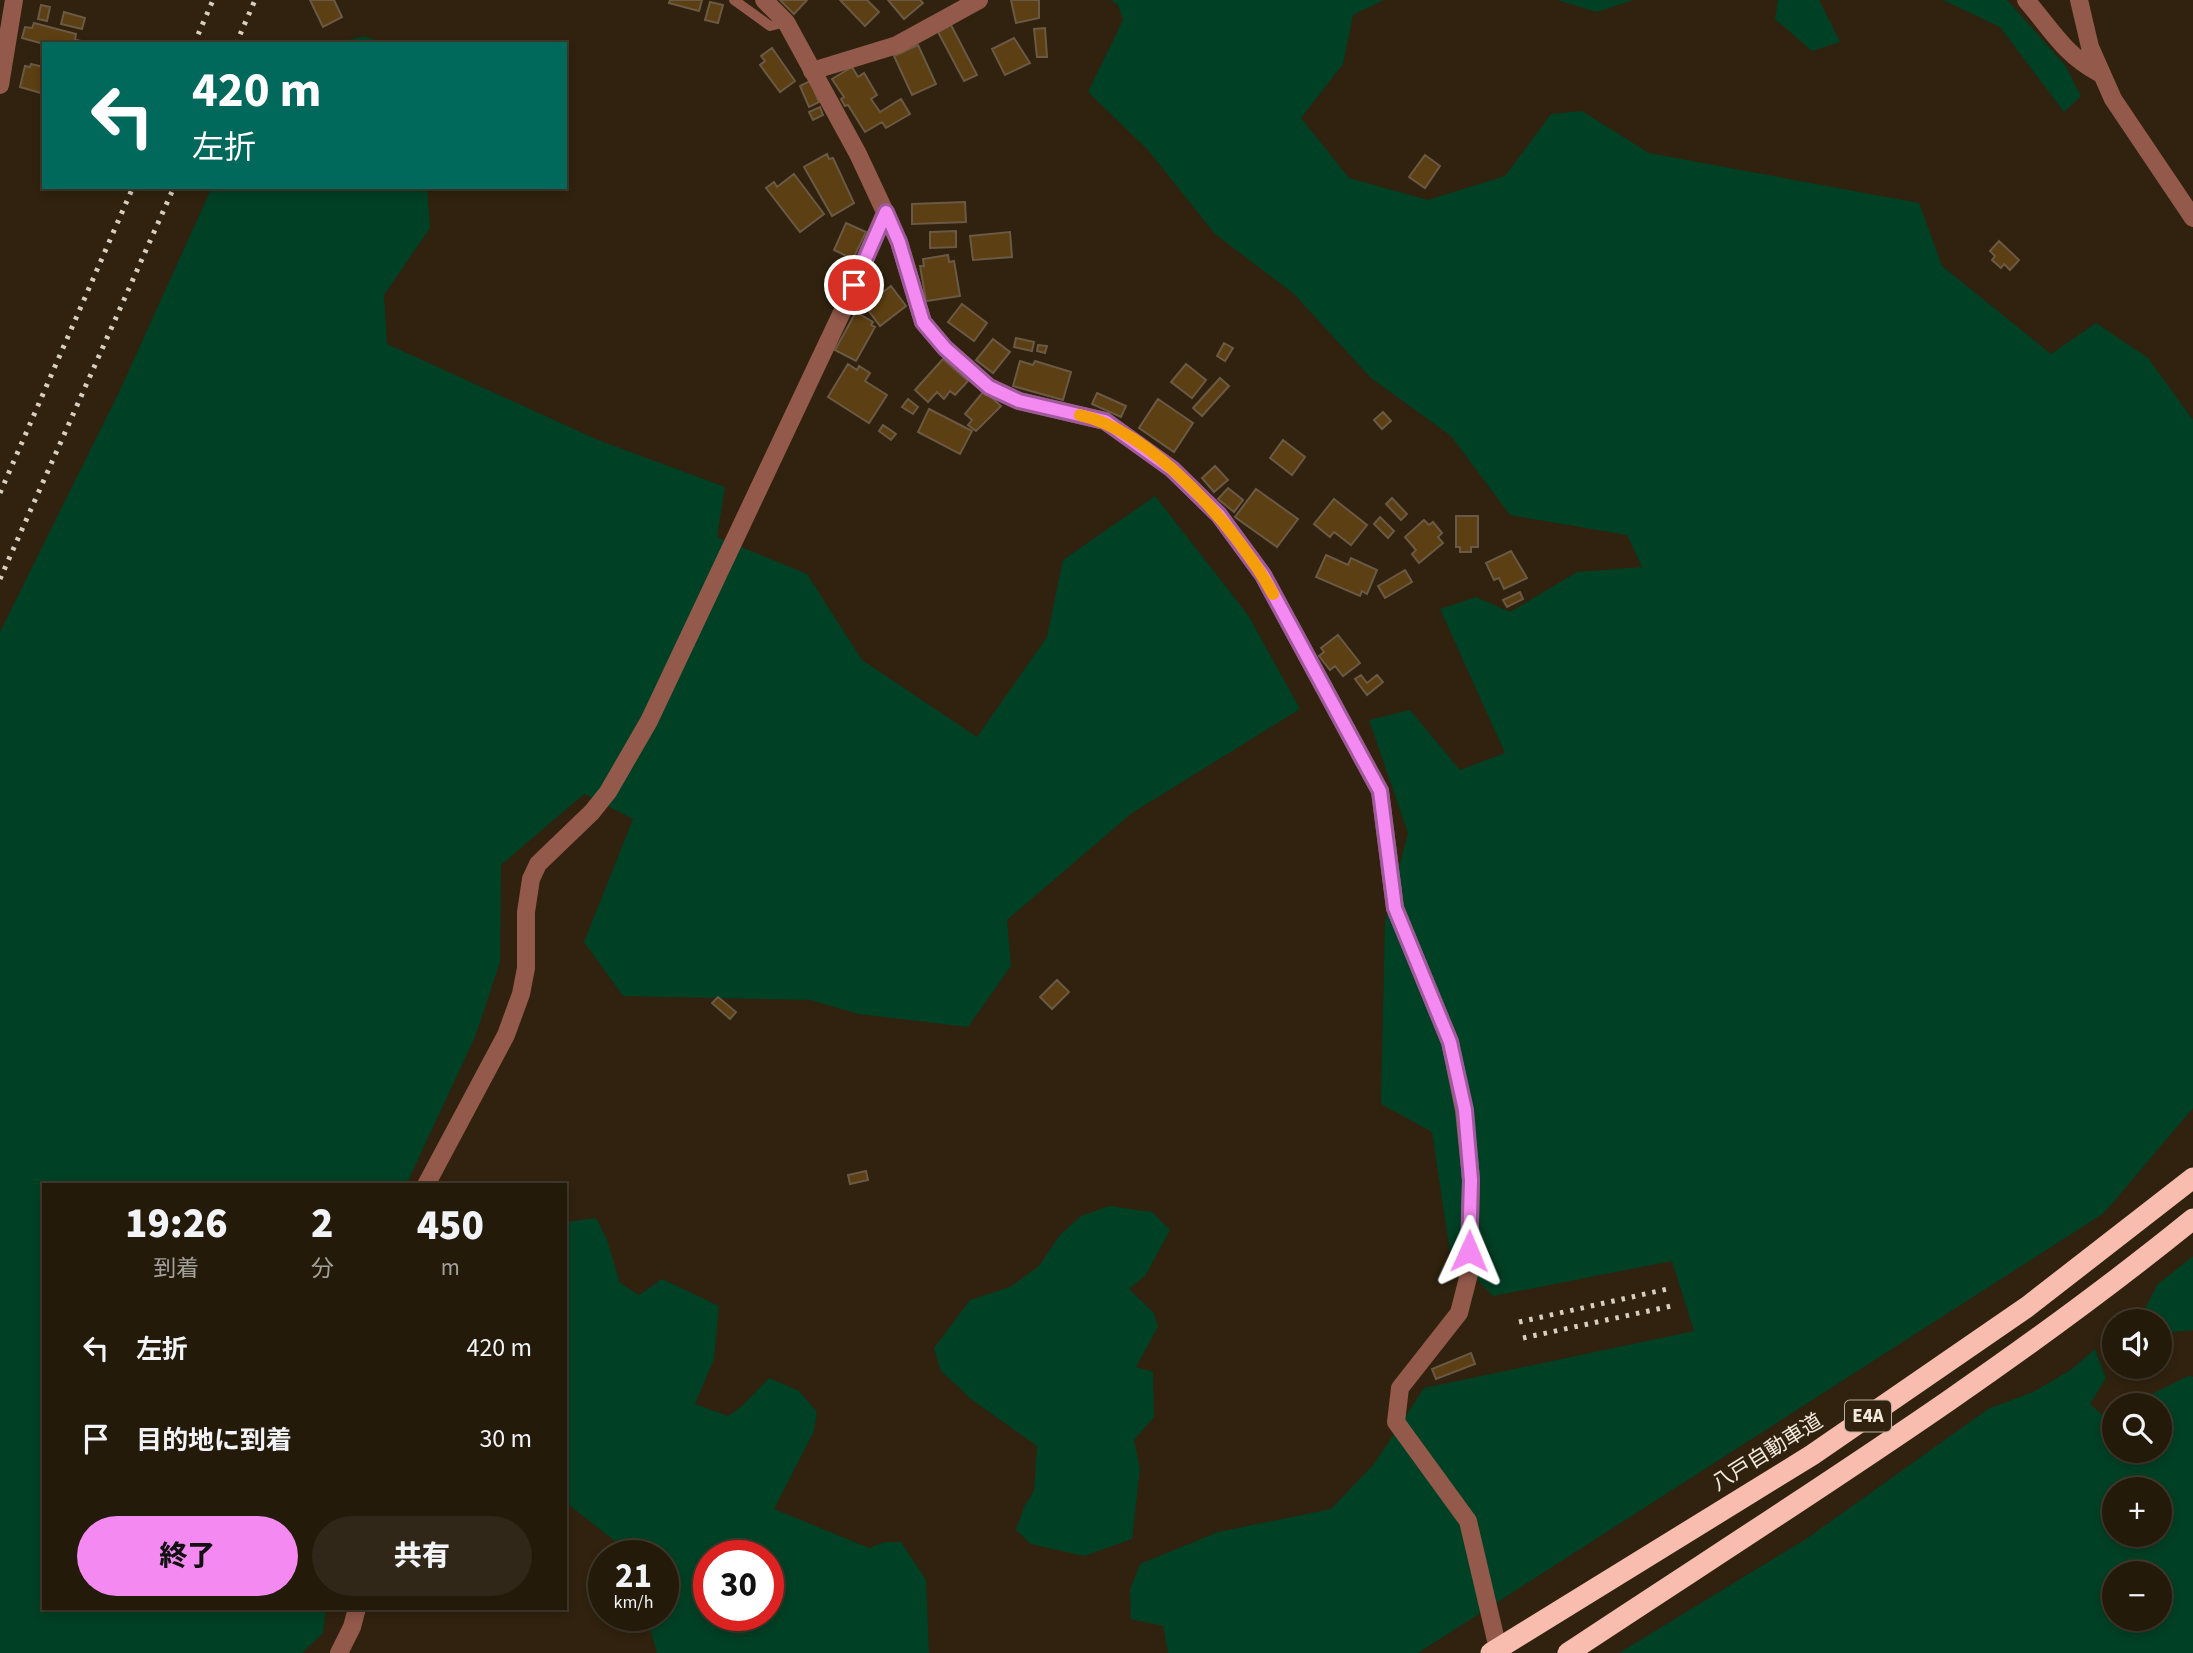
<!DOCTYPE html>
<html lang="ja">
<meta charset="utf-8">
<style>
:root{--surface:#241a0a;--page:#302718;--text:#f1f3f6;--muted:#a3a19c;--line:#41382b;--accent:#f489f1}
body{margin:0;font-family:"Source Sans 3","Noto Sans JP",sans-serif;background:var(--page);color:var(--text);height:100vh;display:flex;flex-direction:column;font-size:26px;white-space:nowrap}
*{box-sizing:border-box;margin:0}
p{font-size:23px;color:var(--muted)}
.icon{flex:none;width:38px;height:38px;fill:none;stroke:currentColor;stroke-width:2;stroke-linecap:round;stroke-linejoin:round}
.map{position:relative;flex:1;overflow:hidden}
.drawer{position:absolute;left:42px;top:1183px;width:525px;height:427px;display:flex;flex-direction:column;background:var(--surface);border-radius:0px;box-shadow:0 4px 10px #0003,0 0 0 2px var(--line)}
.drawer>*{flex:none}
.banner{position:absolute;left:42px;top:42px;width:525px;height:147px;border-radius:0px;box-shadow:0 4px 10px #0003,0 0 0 2px var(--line);background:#00695c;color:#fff;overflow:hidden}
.controls{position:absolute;left:2102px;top:1309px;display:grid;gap:14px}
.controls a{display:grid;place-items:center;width:70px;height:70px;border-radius:50%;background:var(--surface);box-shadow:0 4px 10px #0003,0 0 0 2px var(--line);font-size:35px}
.speed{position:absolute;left:588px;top:1540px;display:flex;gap:14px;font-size:35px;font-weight:700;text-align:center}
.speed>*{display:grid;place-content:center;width:91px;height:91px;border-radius:50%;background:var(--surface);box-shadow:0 4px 10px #0003,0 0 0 2px var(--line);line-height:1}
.speed small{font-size:18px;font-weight:400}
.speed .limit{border:10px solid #d22;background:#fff;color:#111}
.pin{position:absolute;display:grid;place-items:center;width:60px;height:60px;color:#fff;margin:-30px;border:4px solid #fff;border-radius:50%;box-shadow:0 2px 7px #0007}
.me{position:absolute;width:77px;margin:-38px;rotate:1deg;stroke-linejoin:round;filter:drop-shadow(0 0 5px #0008)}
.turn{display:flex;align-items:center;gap:24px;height:147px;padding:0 35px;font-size:32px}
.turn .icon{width:91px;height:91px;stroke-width:2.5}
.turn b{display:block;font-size:49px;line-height:60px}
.eta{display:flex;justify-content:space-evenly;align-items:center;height:119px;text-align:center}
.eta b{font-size:42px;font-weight:800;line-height:49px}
.button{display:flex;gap:14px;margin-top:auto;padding:14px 35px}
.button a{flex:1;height:80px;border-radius:42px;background:var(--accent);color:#111;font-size:28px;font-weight:800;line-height:80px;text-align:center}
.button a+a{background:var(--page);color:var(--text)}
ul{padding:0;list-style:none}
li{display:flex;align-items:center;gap:21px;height:91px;padding:0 35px}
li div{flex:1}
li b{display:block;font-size:26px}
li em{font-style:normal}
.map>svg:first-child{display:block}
.green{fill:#004024;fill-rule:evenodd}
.building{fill:#5c3f12;stroke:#6a5944;stroke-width:2}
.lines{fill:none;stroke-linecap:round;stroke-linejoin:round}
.service{stroke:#93594b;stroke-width:10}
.minor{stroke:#93594b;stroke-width:18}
.motorway{stroke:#f8bdae;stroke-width:21}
.rail{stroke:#d8cfc1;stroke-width:5;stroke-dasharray:3.5 7;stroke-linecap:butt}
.route-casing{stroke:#9f599d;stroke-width:18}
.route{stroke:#f489f1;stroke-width:12}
.slow{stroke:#f59e0b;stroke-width:12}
.labels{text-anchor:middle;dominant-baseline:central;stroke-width:6;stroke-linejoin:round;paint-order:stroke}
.shield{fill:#30220e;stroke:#b8aea0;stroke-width:2}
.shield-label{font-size:19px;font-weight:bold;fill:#f3eade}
.street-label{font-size:21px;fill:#f3eade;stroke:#30220e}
</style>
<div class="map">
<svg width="2193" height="1653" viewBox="0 0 2193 1653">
<rect width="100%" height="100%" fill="#30220e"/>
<!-- green -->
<path class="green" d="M 1111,0 L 1384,0 L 1353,15 L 1343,64 L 1301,118 L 1349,178 L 1428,200 L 1505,176 L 1551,114 L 1582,111 L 1649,153 L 1919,203 L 1942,266 L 2051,354 L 2096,323 L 2148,358 L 2193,420 L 2193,1108 L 2104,1213 L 1418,1653 L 1168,1653 L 1163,1626 L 1131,1619 L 1130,1590 L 1140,1564 L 1218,1532 L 1331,1509 L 1374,1464 L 1424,1388 L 1694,1331 L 1672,1261 L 1493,1296 L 1450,1252 L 1432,1132 L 1381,1104 L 1385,922 L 1408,833 L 1369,720 L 1410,710 L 1460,770 L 1505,753 L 1440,609 L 1476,597 L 1510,612 L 1577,572 L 1642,567 L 1627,535 L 1510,515 L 1451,436 L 1371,378 L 1294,294 L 1215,234 L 1148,150 L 1088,92 L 1123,20 L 1118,5 Z
M 1557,0 L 1633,0 L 1597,12 Z
M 1778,0 L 1819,0 L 1840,42 L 1812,51 L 1775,19 Z
M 1943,0 L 2007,0 L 2065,65 L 2081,96 L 2064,112 L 2000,27 Z
M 363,36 L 388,44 L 335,44 Z
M 212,187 L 427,187 L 430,228 L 384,295 L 387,344 L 598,440 L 725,487 L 717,537 L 807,574 L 862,660 L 977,737 L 1047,637 L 1063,560 L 1155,496 L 1248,615 L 1300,709 L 1132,813 L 1007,920 L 1011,966 L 968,1027 L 859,1014 L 810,1000 L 623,996 L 584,942 L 633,819 L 584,794 L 501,865 L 500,962 L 475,1037 L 406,1185 L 44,1185 L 44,1608 L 326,1608 L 323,1633 L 302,1653 L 0,1653 L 0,632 L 121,388 Z
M 1109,1206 L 1152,1212 L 1170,1230 L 1145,1276 L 1129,1289 L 1154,1313 L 1158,1327 L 1136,1367 L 1153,1372 L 1154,1417 L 1134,1440 L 1140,1469 L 1132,1539 L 1084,1556 L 1031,1544 L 1016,1530 L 1024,1507 L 1034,1491 L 1037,1446 L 972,1400 L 941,1371 L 934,1348 L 970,1300 L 1010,1287 L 1039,1266 L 1060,1235 L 1081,1216 Z
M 596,1218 L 607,1240 L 620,1283 L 639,1295 L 662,1279 L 719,1306 L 714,1359 L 695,1404 L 728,1416 L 742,1406 L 769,1378 L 799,1391 L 817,1412 L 814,1431 L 774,1509 L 869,1548 L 885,1542 L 901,1542 L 926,1580 L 929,1653 L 657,1653 L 651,1632 L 642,1619 L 644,1615 L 663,1615 L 663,1556 L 634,1556 L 565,1502 L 565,1222 ZM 709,1556 L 768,1556 L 768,1615 L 709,1615 Z
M 2193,1256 L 2193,1330 L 2165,1333 L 2160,1327 L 2160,1321 L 2154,1321 L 2144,1311 L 2157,1285 Z
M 2095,1349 L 2106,1378 L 2090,1404 L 2114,1425 L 2114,1451 L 2160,1451 L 2160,1405 L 2144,1405 L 2154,1393 L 2188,1376 L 2193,1377 L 2193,1653 L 1619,1653 L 1806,1539 L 1988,1409 L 2035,1391 L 2072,1369 ZM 2114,1489 L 2160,1489 L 2160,1535 L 2114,1535 ZM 2160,1573 L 2160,1619 L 2114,1619 L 2114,1573 Z"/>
<!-- building -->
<path class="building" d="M 310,0 L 334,0 L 342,17 L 323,27 Z
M 670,0 L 702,0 L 699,11 L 669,3 Z
M 780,0 L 807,0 L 794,14 Z
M 840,0 L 867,0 L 879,12 L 865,26 Z
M 888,0 L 920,0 L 923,3 L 904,19 Z
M 1011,0 L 1039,0 L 1039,18 L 1016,23 Z
M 710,2 L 723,5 L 718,23 L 705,20 Z
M 41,5 L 50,7 L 47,21 L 38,19 Z
M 64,12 L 85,18 L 82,29 L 61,24 Z
M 34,23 L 76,34 L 75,40 L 82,41 L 81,44 L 44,44 L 22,38 L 25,27 L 32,28 Z
M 951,25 L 977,75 L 964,81 L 938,32 Z
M 1045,28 L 1047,57 L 1037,57 L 1034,29 Z
M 1014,38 L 1030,63 L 1005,75 L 992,49 Z
M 918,45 L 936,84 L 912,95 L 894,56 Z
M 772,48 L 795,81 L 780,92 L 760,65 L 765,61 L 761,56 Z
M 31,64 L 44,67 L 44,94 L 20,87 L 25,66 L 30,67 Z
M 852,67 L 858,77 L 864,73 L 877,95 L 871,99 L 880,112 L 901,99 L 910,114 L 886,128 L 882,122 L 865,132 L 848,105 L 845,106 L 841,99 L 844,97 L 832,79 Z
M 810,81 L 819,102 L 809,107 L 800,86 Z
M 820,107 L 823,115 L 813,120 L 809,112 Z
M 827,154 L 829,159 L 833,158 L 854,203 L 832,216 L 804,167 Z
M 1425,155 L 1440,166 L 1425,188 L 1409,177 Z
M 794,174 L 824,214 L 800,232 L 766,188 L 774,182 L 777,187 Z
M 965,202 L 966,222 L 912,224 L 912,204 Z
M 846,223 L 866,232 L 853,259 L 834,250 Z
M 956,231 L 956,247 L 930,248 L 930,232 Z
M 1010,232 L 1012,257 L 973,260 L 970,236 Z
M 1999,241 L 2019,260 L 2010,270 L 2004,264 L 2001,268 L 1992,260 L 1995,256 L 1990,251 Z
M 948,255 L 949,262 L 954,261 L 960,296 L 926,301 L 920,266 L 924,266 L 923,259 Z
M 891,286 L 906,306 L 880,326 L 865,306 Z
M 962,304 L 987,323 L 974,341 L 948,322 Z
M 856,312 L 873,322 L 871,325 L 875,327 L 856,361 L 835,350 Z
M 1016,338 L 1034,342 L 1032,351 L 1014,347 Z
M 993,339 L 1010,352 L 993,373 L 976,360 Z
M 1224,343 L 1233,348 L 1225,361 L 1217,356 Z
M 1038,345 L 1047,346 L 1045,353 L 1037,351 Z
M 943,359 L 968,381 L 955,395 L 950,391 L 944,399 L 937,392 L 928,402 L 915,390 Z
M 1020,361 L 1033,365 L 1035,361 L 1071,372 L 1063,400 L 1013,386 Z
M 848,364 L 857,370 L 859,366 L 870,373 L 865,381 L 887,395 L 869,423 L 828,397 Z
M 1186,364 L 1206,380 L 1192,398 L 1171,382 Z
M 1220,378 L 1229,386 L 1202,416 L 1193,408 Z
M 984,391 L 1001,406 L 976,431 L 968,425 L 972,420 L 965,414 Z
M 1097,393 L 1126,406 L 1121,417 L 1092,404 Z
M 908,399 L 918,407 L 913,414 L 902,407 Z
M 1158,399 L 1193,423 L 1174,452 L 1139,428 Z
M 929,409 L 972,431 L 960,454 L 918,432 Z
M 1383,412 L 1391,421 L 1382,429 L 1374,420 Z
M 883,425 L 896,434 L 891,440 L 879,431 Z
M 1283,440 L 1305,457 L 1292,475 L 1270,458 Z
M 1215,466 L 1228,480 L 1214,492 L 1202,478 Z
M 1228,488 L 1243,500 L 1234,512 L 1218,499 Z
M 1256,489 L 1298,519 L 1277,547 L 1235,517 Z
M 1392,498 L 1407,514 L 1401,520 L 1386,504 Z
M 1334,499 L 1367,525 L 1351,545 L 1334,532 L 1330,537 L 1314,524 Z
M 1456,516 L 1478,516 L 1478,547 L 1471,547 L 1471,552 L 1460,552 L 1460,547 L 1456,547 Z
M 1380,517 L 1394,531 L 1388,538 L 1374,524 Z
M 1424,520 L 1429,525 L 1433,522 L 1442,533 L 1438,537 L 1443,543 L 1419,563 L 1412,554 L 1416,550 L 1405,537 Z
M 1511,551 L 1527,578 L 1504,589 L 1499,578 L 1494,580 L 1486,563 Z
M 1326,555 L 1348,565 L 1351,558 L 1377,570 L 1367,594 L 1362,591 L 1360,596 L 1316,577 Z
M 1405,570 L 1412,582 L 1385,598 L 1378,586 Z
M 1520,592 L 1523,599 L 1507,607 L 1503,600 Z
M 1338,635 L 1360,663 L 1343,676 L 1335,666 L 1330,670 L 1319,656 L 1324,652 L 1321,648 Z
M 1361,675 L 1367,683 L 1377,675 L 1383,682 L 1367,695 L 1355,679 Z
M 1057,980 L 1069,992 L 1052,1009 L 1040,997 Z
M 718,997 L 736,1012 L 730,1019 L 712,1003 Z
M 866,1171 L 868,1180 L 850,1184 L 848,1175 Z
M 1471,1353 L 1475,1364 L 1436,1379 L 1432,1369 Z
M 604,1576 L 604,1591 L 597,1588 Z"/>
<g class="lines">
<!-- service -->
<path class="service" d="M 734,0 L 770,26 L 786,22"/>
<!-- minor -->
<path class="minor" d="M 764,0 L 786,22 L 858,154 L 899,242 L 923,322 L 945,348 L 989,387 L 1019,401 L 1105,421 L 1172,469 L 1219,515 L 1263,575 L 1380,791 L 1395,908 L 1450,1042 L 1464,1110 L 1471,1179 L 1469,1274 L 1459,1313 L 1400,1388 L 1396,1422 L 1468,1521 L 1499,1653
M 2026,0 C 2052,30 2063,53 2099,73
M 2079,0 L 2090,47 L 2113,99 L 2193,218
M 812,71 L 897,45 L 979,0
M 0,85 L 14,0
M 426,1185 L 506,1035 L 521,994 L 526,968 L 526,912 L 531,879 L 538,864 L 592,812 L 608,792 L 649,721 L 843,310 L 885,213
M 339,1653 L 352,1627 L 357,1608"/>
<!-- motorway -->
<path class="motorway" d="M 1491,1653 L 1812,1455 L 2027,1307 L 2193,1178
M 1568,1653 C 1779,1513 1996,1379 2193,1219"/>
<!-- rail -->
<path class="rail" d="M 194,44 L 213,0
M 236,44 L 255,0
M 0,493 L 133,187
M 0,579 L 174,187
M 1519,1322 L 1672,1288
M 1523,1338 L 1676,1305"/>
</g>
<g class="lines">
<!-- route casing -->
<g class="route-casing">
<path id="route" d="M 854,285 L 886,212 L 899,242 L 923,322 L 945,348 L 989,387 L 1019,401 L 1105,421 L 1172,469 L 1219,515 L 1263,575 L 1380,791 L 1395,908 L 1450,1042 L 1465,1110 L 1471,1180 L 1469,1251"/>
</g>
<!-- route -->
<use href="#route" class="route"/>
<!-- slow -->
<path class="slow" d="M 1080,415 C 1154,432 1238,530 1273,594"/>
</g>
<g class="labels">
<!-- shield labels -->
<rect class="shield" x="1845" y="1400.5" width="46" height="31" rx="5"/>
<g class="shield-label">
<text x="1868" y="1416">E4A</text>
</g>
<!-- street labels -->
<g class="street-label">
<text transform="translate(1767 1452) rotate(-32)">八戸自動車道</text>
</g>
</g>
</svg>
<div class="controls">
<a><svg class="icon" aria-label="sound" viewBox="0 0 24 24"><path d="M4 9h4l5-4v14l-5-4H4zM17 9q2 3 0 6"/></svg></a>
<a><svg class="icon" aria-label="search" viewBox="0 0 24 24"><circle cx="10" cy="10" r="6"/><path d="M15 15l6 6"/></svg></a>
<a>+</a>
<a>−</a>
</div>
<div class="speed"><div>21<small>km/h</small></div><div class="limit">30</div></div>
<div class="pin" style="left:854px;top:285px;background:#d93025"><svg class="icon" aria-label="arrive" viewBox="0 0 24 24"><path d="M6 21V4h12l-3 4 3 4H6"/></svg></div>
<svg class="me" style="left:1469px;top:1251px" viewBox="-20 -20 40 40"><path d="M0-17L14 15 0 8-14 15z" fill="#f489f1" stroke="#fff" stroke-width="4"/></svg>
<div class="banner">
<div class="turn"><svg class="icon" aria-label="left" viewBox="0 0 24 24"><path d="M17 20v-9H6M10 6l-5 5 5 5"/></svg><div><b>420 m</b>左折</div></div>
</div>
<section class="drawer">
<div class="eta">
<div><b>19:26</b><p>到着</p></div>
<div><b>2</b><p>分</p></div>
<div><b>450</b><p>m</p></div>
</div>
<ul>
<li><svg class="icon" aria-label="left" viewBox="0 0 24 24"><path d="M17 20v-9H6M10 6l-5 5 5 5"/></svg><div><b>左折</b></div><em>420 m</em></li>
<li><svg class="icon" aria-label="arrive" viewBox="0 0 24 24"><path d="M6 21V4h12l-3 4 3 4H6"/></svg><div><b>目的地に到着</b></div><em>30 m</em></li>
</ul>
<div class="button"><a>終了</a><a>共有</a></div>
</section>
</div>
